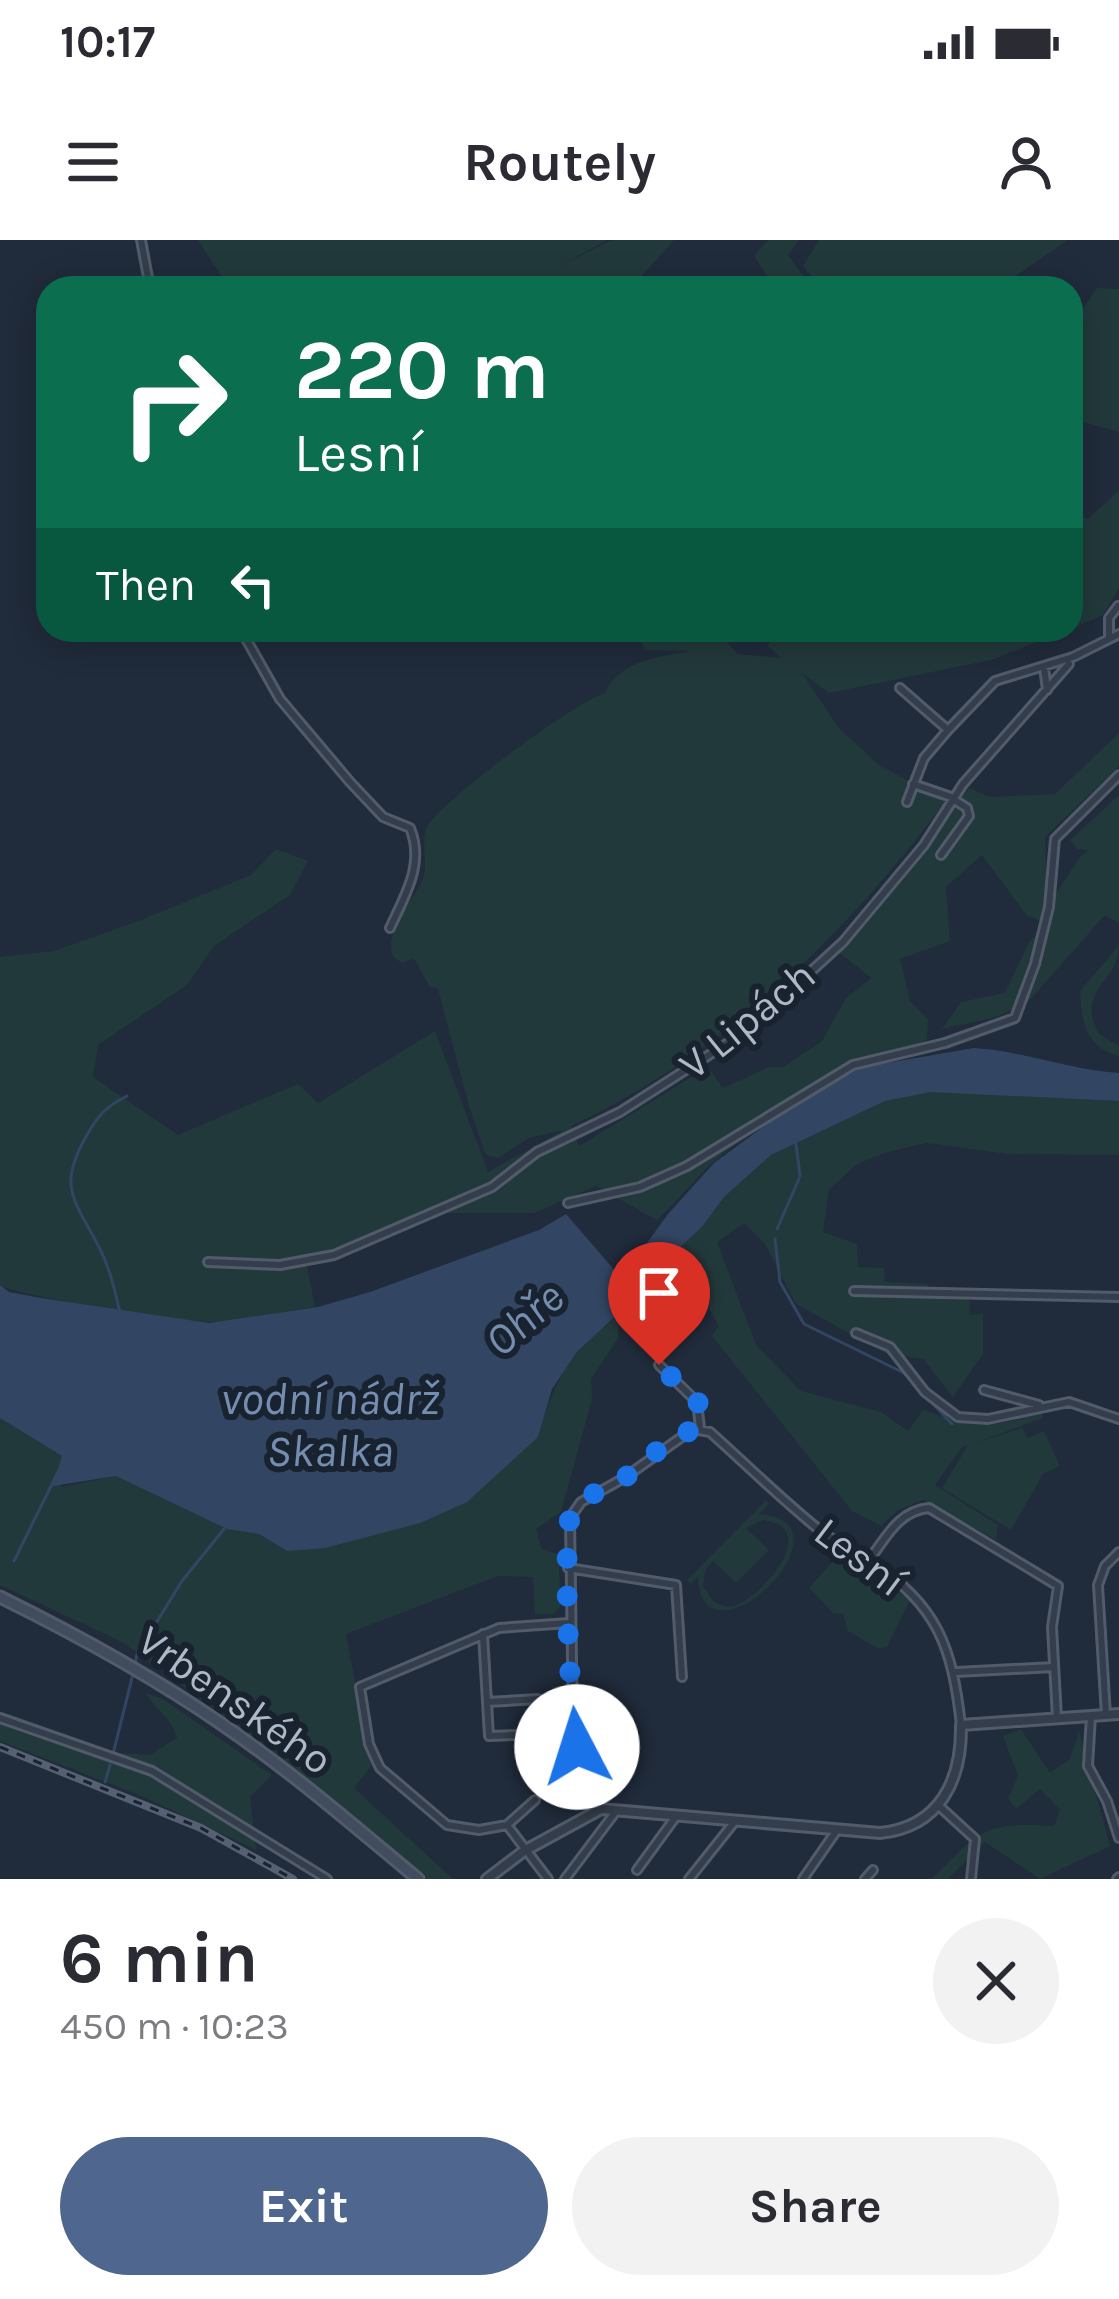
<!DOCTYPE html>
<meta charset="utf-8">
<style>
:root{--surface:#fff;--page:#f2f2f3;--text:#2b2b33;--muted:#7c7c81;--accent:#4f668f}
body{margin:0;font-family:Karla,sans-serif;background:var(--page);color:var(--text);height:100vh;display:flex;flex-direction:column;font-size:45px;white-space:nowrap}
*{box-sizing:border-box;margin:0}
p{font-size:39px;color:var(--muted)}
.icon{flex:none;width:66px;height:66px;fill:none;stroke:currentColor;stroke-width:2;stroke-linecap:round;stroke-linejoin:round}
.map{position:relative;height:1639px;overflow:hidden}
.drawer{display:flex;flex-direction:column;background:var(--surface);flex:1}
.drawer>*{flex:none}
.guide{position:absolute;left:36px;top:36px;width:1047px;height:366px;border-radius:36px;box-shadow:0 6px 30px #0003;background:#0b6e4f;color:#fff;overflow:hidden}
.pin{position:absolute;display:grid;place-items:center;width:102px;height:102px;color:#fff;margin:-123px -51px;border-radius:50% 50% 50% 0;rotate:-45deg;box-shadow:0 0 12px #0007}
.pin .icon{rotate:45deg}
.me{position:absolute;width:132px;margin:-66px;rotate:355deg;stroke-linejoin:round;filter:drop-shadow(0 0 9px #0008)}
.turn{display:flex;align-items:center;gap:42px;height:252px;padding:0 60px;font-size:54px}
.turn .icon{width:156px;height:156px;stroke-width:2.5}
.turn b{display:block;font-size:84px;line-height:102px}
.then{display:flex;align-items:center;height:114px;padding:0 60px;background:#0003;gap:24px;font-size:45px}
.round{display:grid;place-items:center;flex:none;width:126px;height:126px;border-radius:63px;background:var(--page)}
.summary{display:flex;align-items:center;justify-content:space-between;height:204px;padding:0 60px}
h1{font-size:72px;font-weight:700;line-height:90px}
.button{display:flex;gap:24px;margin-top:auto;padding:24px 60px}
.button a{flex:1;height:138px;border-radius:72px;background:var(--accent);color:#fff;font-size:48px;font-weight:700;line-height:138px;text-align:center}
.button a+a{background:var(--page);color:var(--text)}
.status{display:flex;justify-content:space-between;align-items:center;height:84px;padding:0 60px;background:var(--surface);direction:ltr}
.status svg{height:33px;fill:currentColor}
header{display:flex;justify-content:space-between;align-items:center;height:156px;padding:0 60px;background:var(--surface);font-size:54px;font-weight:700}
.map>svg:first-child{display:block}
.green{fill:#22393c;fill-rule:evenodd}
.water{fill:#324664}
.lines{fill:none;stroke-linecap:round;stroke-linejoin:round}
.stream{stroke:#324664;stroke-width:3}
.minor-casing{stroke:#515b69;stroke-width:12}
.tertiary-casing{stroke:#515b69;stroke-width:14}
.secondary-casing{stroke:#515b69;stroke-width:15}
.minor{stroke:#343d4b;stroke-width:6}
.tertiary{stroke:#343d4b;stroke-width:8}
.secondary{stroke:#414c5e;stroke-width:9}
.rail-casing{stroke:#556172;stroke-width:8}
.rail{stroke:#19222f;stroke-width:3;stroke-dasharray:9;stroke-linecap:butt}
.route{stroke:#1a73e8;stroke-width:21;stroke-dasharray:0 37.8}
.labels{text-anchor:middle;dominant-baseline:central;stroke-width:12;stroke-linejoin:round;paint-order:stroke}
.street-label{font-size:42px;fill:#aeb8c7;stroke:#19222f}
.water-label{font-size:45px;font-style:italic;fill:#748eb2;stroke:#19222f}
</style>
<div class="status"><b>10:17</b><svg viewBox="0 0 49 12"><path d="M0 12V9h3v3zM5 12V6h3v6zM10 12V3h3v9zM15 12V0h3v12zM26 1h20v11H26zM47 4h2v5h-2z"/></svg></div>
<header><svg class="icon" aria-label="menu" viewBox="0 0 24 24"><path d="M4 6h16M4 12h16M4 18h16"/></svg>Routely<svg class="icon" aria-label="person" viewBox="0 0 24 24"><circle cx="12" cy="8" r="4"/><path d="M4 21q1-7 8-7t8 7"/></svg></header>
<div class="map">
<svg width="1119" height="1639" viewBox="0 0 1119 1639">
<rect width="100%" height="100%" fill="#202b3b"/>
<!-- green -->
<path class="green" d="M 198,0 L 607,0 L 561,25 L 612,0 L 674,0 L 631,48 L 229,48 Z
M 768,0 L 799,0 L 788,15 L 813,48 L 759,48 L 767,36 L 754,16 Z
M 819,0 L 1068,0 L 998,48 L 821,48 L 803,26 Z
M 1097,48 L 1119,49 L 1119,192 L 1071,179 L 1071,86 Z
M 1119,250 L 1119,348 L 1103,375 L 1071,389 L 1071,272 L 1088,279 Z
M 636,390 L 715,390 L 738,414 L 781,418 L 768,406 L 773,390 L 1067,390 L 991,420 L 829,453 L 801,432 L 839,488 L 878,524 L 910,542 L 904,563 L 910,564 L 918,550 L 943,557 L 944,563 C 845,696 723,815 571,886 L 579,906 L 708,827 L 723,848 L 769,827 L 783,827 L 822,801 L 846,758 L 871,738 L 835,709 L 884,661 L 969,548 L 990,557 L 1055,554 L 1119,493 L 1119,526 L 1045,597 L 1047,667 L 1080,617 L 1089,610 L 1077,609 L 1070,600 L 1119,555 L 1119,683 L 1105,675 L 1027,763 L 996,777 L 942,789 L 961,762 L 1005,753 L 1029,702 L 1049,683 L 1027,676 L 982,615 L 946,647 L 950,701 L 900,719 L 910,761 L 928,779 L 927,798 L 917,816 C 844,827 782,869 724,913 C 700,932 680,959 657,980 L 596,946 L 534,973 L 424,973 L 306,1021 L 315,1067 C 281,1072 246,1080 212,1082 C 189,1083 14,1056 0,1045 L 0,717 L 54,711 L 141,680 L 251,635 L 276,609 L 308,621 L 290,655 L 214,706 L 187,745 L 98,805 L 93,837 L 178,895 L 298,844 L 318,863 L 435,791 L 488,932 L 564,890 L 529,898 L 498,918 L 486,915 L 469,866 L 438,749 L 429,746 L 414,718 L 402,723 L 393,717 C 384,690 410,665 422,641 C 429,625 420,601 427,587 C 439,562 578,460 605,453 C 618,421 661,416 692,411 L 645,410 Z
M 1119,705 C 1119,743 1074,750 1099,794 L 1119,806 L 1119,816 C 1084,807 1082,780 1080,751 Z
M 931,851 L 1119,861 L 1119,915 L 1008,914 L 926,903 L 888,912 L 857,924 L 829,950 L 823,992 L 857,1004 L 858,1027 L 884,1028 L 885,1042 L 928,1044 L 928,1054 L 969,1056 L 970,1075 L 983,1074 L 983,1114 L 953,1157 L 923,1119 L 885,1113 L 796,1064 L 765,1004 L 744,983 L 717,1002 L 756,1105 L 801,1151 L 881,1172 L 908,1191 L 923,1170 C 974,1188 988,1190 1041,1172 L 1043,1178 L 972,1204 L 1022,1188 L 1028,1198 L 1044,1191 L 1060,1226 L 1043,1234 L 1011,1290 L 942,1248 L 968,1205 L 961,1208 L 935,1245 L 998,1285 L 996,1300 L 923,1260 L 897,1271 L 881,1286 L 852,1271 L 712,1096 L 719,1086 L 706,1063 L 675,1066 L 669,1043 L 653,1048 L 651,1045 L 660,1035 L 662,1024 L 702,987 L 724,957 L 771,915 L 885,861 Z
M 619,1071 L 618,1098 L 591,1139 L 592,1159 L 561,1272 L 536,1289 L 541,1308 L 559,1315 L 560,1367 L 553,1374 L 535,1374 L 533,1337 L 498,1336 L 346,1394 L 371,1526 L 354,1548 L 453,1639 L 428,1639 L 277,1514 L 122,1402 L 0,1345 L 0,1178 L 62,1216 L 61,1247 L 116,1236 L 227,1289 L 259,1294 L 287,1311 L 538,1197 C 556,1134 571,1115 619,1071 Z
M 766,1260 L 769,1264 L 759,1274 C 862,1282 703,1437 698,1337 L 690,1344 L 687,1340 ZM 763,1280 C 825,1289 757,1361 733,1366 C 724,1367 722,1365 714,1362 L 703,1346 L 705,1331 L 713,1321 L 736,1343 L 769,1310 L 746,1288 Z
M 841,1312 L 910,1360 L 887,1407 L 879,1409 L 848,1391 L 843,1374 L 833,1373 L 809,1348 Z
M 146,1453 L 163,1459 L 272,1535 L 250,1557 L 256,1610 L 144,1557 L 0,1501 L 0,1471 L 118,1513 L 150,1515 L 177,1498 C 173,1479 155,1470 146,1453 Z
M 1021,1489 L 1050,1533 L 1070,1519 L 1079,1491 L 1110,1606 L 1040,1639 L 985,1602 L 948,1639 L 931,1639 C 983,1590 979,1582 1054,1586 L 1060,1570 L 1040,1549 L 1016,1569 L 1008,1558 L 1018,1536 L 1003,1496 Z"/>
<!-- water -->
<path class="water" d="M 974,808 C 1024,811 1069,830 1119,833 L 1119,861 L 931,852 L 885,861 L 771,915 L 724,957 L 702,987 L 662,1024 L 660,1035 L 651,1045 L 645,1039 L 640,1043 L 628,1029 L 668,974 L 714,923 L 793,865 L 863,827 Z
M 566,974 L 617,1033 L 622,1030 L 636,1046 L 630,1052 L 635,1057 L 577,1112 L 552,1149 L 538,1197 L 467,1262 L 420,1283 L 325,1308 L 287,1311 L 259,1294 L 227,1289 L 116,1236 L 53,1246 L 62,1216 L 0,1178 L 0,1045 L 9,1052 L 41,1058 L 209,1083 L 318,1067 L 370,1052 L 539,990 Z"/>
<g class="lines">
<!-- stream -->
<path class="stream" d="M 795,896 L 800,936
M 777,989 L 799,939
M 775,999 L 780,1042 L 804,1084 L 904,1133 L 952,1184
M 120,1073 C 115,1051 110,1029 100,1009 C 75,960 56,948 87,895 C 98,875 107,866 127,856
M 14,1321 L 61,1226
M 135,1425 L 137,1414 L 182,1341 L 224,1289
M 113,1514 L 133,1434
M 105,1542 L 110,1525"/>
<!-- minor casing -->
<g class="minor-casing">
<path id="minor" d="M 141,0 L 150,48
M 241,390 L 280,459 L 350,542 L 383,577 L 410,588 C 425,624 405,655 390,688
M 1109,399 L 1109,378 L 1118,366
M 1044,427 L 1047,450
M 900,448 L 948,490 L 995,441 L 1073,417 L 1119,394
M 913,544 L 954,558
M 907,562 L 924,518 L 948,490
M 941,615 L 969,576 L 967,568 L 953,559
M 568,963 L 640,947 L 687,926 L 853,825 L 945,803 L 1015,778 L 1035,724 L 1049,667 L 1055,599 L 1119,535
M 208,1022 L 280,1025 L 334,1015 L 492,947 L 537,912 L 620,872 L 745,792 L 843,702 L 924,605 L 963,544 L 1069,424
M 854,1051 L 1119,1057
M 856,1093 L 890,1107 L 925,1152 L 958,1177 L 988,1179 L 1069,1162 L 1119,1179
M 659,1125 L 697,1162 L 700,1188
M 984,1150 L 1039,1165
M 869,1320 C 886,1298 898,1271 929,1268 L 1058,1346 L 1052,1387 L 1057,1478
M 568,1328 L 676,1345 L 682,1437
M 483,1394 L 489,1496 L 547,1494
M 956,1432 L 1054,1427
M 487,1462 L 538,1459
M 1106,1475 L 1098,1345 L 1105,1326 L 1119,1312
M 1091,1476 L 1088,1526 L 1107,1561 L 1119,1598
M 0,1478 L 152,1531 L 327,1639
M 535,1560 L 507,1585 L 479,1590 L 447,1585 L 380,1528 L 369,1504 L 360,1447 L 499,1388 L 569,1383
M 939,1566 L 975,1599 L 971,1639
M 601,1569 L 582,1526 L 573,1490 L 570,1278 L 581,1262 L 624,1238 L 693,1189 L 710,1192 C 747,1225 783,1261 822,1292 C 837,1303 855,1311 870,1321 C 938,1366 952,1406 961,1485
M 507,1585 L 548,1639
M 637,1630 L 677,1575
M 565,1639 L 617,1570
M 689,1639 L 736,1580
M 803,1639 L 837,1590
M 865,1639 L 873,1630
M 1117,1639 L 1119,1637"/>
</g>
<!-- tertiary casing -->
<g class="tertiary-casing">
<path id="tertiary" d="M 487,1639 L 524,1611 L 601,1569 L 880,1593 C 940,1587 962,1540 961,1485 L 1119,1474"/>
</g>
<!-- secondary casing -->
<g class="secondary-casing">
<path id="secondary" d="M 0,1357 C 77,1395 152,1436 223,1485 C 292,1532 354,1586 418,1639"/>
</g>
<!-- minor -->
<use href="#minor" class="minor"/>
<!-- tertiary -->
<use href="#tertiary" class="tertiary"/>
<!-- secondary -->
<use href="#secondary" class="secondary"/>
<!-- rail casing -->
<g class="rail-casing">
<path id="rail" d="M 0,1507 L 201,1588 L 293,1639"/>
</g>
<!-- rail -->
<use href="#rail" class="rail"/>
</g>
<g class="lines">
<!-- route -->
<path class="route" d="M 577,1507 C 570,1481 562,1294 571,1275 C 580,1255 606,1250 623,1239 C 648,1221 669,1195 700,1188 L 698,1162 L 659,1125"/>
</g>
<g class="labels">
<!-- street labels -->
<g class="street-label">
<text transform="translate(747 780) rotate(-39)">V Lipách</text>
<text transform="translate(860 1317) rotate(37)">Lesní</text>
<text transform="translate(235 1460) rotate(35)">Vrbenského</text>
</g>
<!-- water labels -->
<g class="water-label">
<text transform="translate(524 1079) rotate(-41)">Ohře</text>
<text x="330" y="1159">vodní nádrž<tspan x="330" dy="52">Skalka</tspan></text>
</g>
</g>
</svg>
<div class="pin" style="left:659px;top:1125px;background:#d93025"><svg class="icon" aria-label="arrive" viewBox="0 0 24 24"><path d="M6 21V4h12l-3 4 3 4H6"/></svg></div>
<svg class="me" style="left:577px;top:1507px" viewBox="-20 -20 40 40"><circle r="19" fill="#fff"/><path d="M0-13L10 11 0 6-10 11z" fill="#1a73e8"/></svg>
<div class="guide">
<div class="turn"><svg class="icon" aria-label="right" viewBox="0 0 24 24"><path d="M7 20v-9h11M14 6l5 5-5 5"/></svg><div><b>220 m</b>Lesní</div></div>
<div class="then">Then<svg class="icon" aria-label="left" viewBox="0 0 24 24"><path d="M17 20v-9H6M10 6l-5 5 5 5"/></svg></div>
</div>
</div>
<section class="drawer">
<div class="summary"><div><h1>6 min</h1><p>450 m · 10:23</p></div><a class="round"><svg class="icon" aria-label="close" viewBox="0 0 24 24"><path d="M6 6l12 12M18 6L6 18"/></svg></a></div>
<div class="button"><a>Exit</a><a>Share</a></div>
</section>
